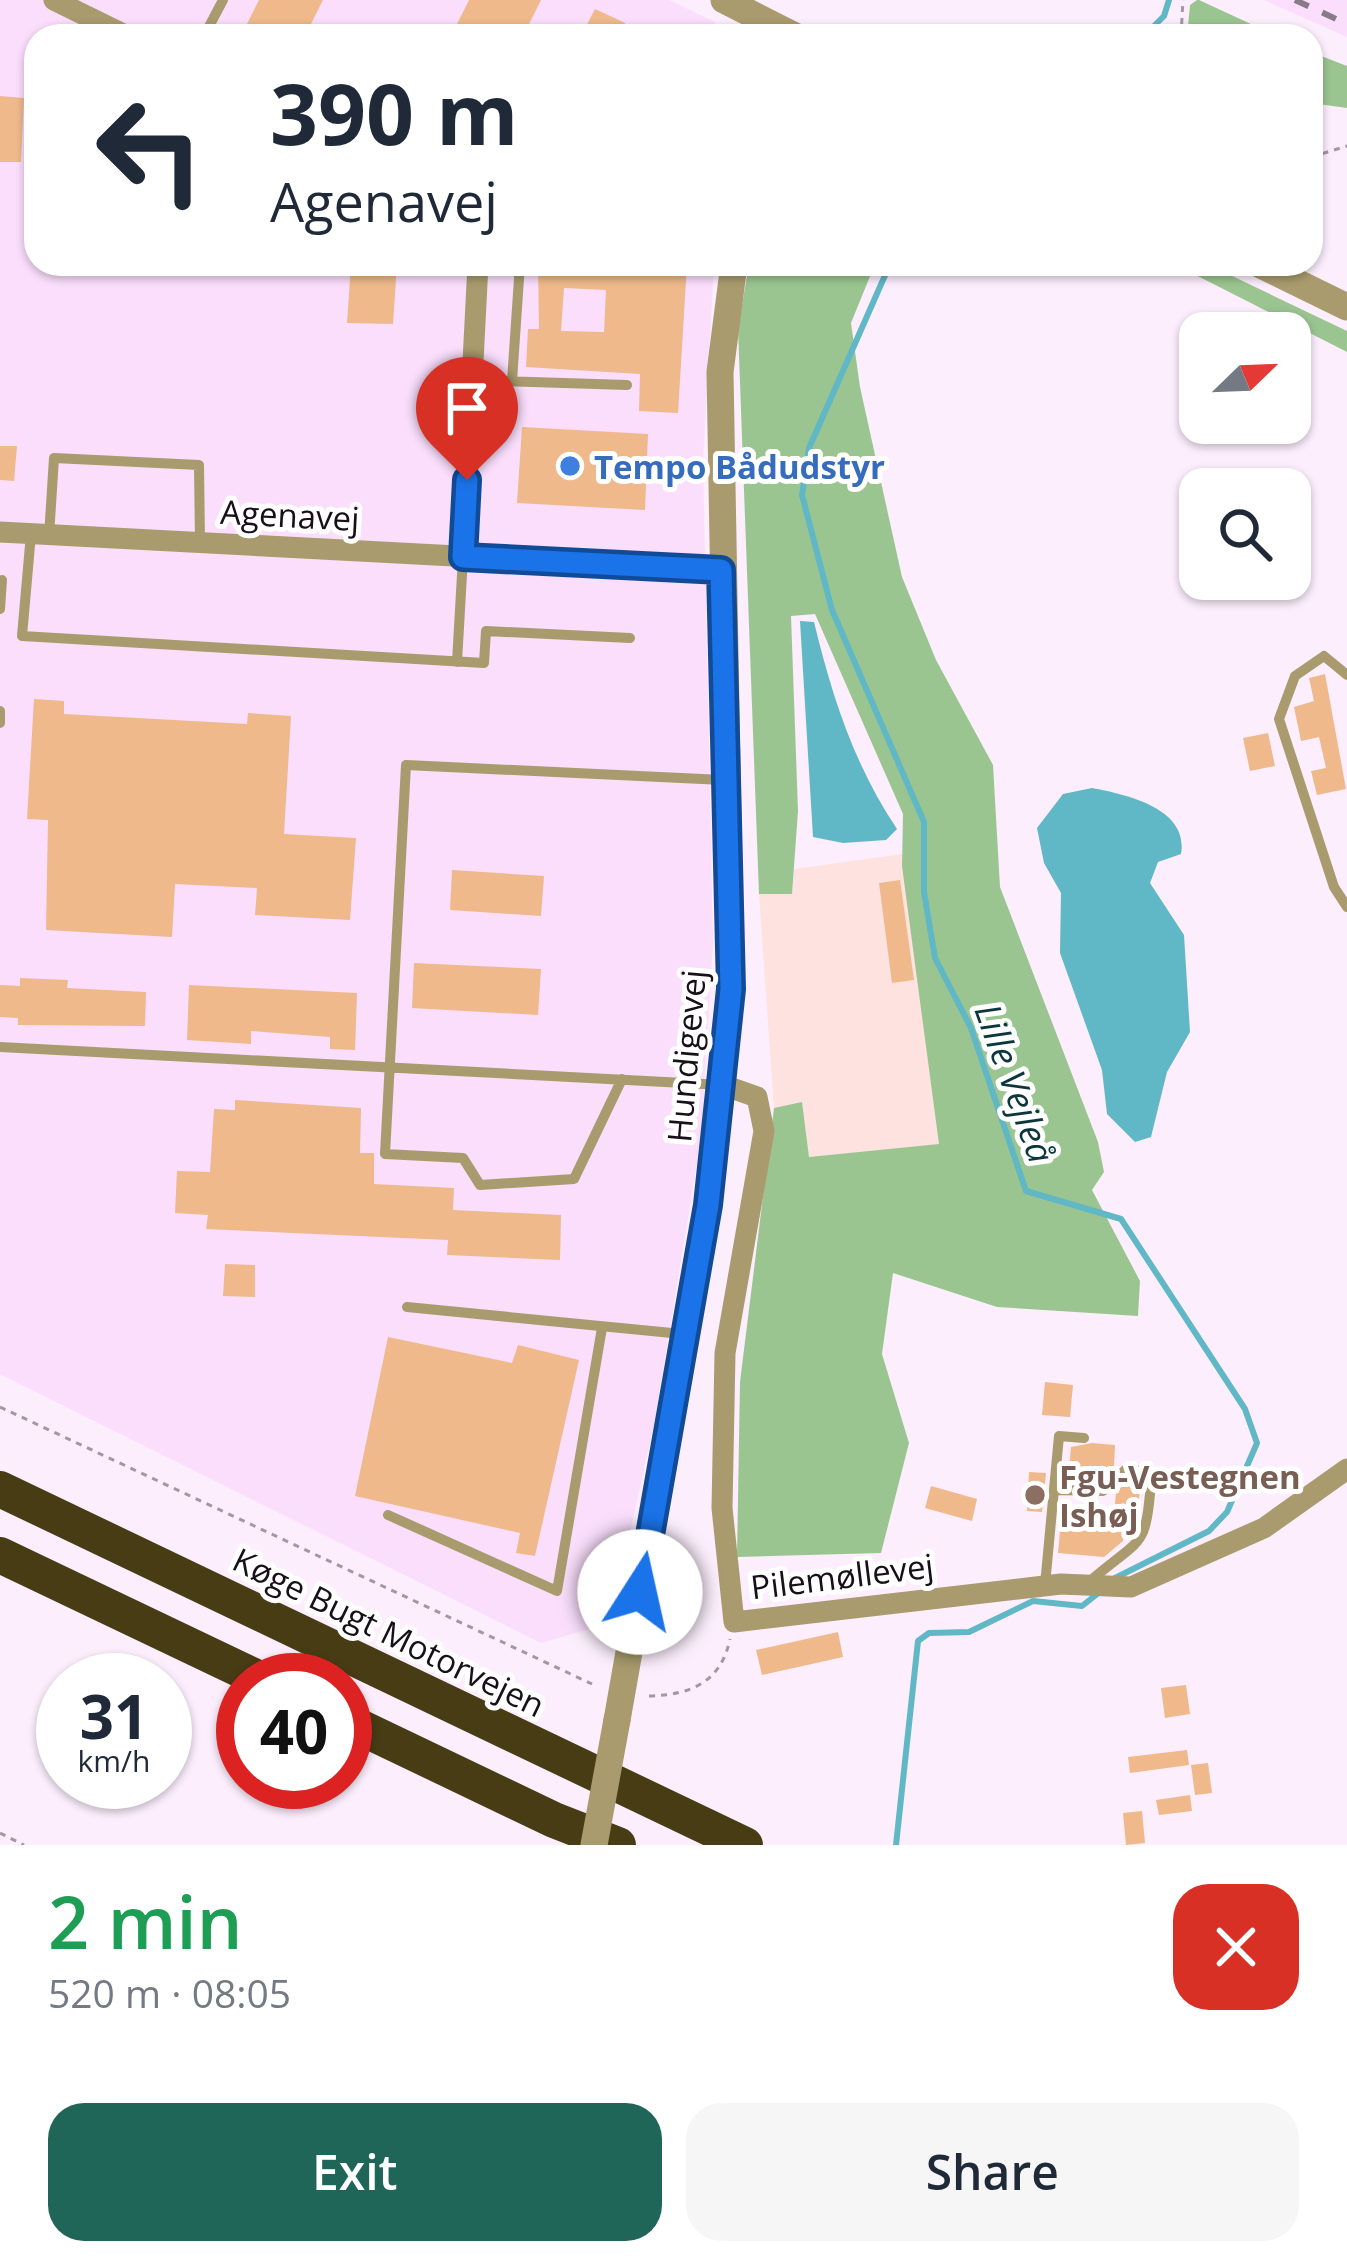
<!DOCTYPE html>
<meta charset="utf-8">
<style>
:root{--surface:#fff;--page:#f6f6f7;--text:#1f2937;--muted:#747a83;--accent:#1f6558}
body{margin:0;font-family:"Open Sans",sans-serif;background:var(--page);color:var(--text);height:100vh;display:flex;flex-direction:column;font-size:45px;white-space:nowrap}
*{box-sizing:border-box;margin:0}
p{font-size:39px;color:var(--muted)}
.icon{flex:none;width:66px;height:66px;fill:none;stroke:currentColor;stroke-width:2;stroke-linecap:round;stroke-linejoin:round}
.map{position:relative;height:1845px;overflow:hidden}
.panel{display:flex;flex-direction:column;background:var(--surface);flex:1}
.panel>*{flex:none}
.guide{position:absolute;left:24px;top:24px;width:1299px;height:252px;border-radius:36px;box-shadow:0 3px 9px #0004;background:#fff;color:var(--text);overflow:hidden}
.needle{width:78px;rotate:67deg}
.controls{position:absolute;left:1179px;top:312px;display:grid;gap:24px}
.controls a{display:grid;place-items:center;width:132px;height:132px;border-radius:24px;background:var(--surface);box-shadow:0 3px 9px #0004;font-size:60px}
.speed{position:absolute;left:36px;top:1653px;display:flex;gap:24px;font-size:60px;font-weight:700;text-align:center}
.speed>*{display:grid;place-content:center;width:156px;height:156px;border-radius:50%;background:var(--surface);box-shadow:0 3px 9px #0004;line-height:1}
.speed small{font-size:30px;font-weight:400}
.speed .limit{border:18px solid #d22;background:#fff;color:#111}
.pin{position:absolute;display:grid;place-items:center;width:102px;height:102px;color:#fff;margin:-123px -51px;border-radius:50% 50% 50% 0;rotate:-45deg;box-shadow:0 0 12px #0007}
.pin .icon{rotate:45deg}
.me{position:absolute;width:132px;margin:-66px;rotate:10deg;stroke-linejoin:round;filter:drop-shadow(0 0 9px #0008)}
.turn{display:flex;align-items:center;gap:42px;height:252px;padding:0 48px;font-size:54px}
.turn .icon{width:156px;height:156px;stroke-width:2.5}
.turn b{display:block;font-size:84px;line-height:102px}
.round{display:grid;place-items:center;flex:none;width:126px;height:126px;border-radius:36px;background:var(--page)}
.overview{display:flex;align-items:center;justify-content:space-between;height:204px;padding:0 48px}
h1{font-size:72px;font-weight:600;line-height:90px;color:#1e9e55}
.primary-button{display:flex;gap:24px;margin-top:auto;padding:24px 48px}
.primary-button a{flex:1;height:138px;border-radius:36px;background:var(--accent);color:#fff;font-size:48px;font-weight:600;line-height:138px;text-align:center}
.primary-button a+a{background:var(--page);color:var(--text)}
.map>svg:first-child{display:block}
.built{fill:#fadefc}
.industrial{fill:#fde2e0}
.forest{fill:#9bc590}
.water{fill:#60b7c5}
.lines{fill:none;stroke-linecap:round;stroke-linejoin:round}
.stream{stroke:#60b7c5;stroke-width:6}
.building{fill:#efb98c;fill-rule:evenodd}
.path{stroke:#a397a4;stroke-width:3;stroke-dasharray:6 6;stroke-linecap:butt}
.service{stroke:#a99b6d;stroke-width:10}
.minor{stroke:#a99b6d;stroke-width:21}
.tertiary{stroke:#a99b6d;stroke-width:27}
.motorway{stroke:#473c14;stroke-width:36}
.rail{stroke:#867b87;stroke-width:6;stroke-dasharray:15 15;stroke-linecap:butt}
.tertiary-bridge{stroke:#a99b6d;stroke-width:27}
.route-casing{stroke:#114b97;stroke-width:30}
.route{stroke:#1a73e8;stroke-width:21}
.shop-dot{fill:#3f7fe0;stroke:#fff;stroke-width:4.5}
.education-dot{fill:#8d6e63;stroke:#fff;stroke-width:4.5}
.labels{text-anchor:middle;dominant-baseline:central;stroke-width:10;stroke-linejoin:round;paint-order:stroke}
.shop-label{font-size:33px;font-weight:bold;fill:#366cbe;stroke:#fff;text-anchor:start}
.street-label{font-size:33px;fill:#181019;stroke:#fff}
.education-label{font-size:33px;font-weight:bold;fill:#785e54;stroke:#fff;text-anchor:start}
.water-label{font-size:36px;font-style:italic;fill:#0b363c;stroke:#fff}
</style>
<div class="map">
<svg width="1347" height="1845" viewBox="0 0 1347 1845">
<rect width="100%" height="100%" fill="#fceefd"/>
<!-- built -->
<path class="built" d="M 0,0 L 669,0 L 715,22 L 720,36 L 36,36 L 36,264 L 714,264 L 703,461 L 713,943 L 701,1139 L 654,1424 L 610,1623 L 541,1643 L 0,1374 Z
M 1264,0 L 1347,0 L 1347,37 Z"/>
<!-- industrial -->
<path class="industrial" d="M 903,854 L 940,1145 L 809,1157 L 802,1103 L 774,1108 L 759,894 L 792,894 L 794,869 Z"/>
<!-- forest -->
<path class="forest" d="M 1197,0 L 1199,0 L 1277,36 L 1187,36 L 1190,5 Z
M 1311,52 L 1347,66 L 1347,108 L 1311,103 Z
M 749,264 L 875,264 L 851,323 L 860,387 L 902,577 L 936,660 L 993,765 L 1000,887 L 1098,1142 L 1104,1172 L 1092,1190 L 1140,1281 L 1138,1316 L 997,1307 L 893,1273 L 882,1354 L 909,1443 L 881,1553 L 737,1557 L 740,1382 L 774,1108 L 802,1102 L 809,1157 L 939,1144 L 902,866 L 903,814 L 815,614 L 791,616 L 798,811 L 792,894 L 759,894 L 738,329 Z
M 1174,264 L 1207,264 L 1347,331 L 1347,352 Z"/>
<!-- water -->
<path class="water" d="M 800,621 L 814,622 C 832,696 854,765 897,829 L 886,840 L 843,843 L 813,837 Z
M 1092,788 C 1129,795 1189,809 1181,854 L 1158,862 L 1150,883 L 1184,935 L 1190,1032 L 1167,1072 L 1151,1137 L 1135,1142 L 1107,1114 L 1102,1070 L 1060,953 L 1061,893 L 1044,863 L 1037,828 L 1063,794 Z"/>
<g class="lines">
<!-- stream -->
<path class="stream" d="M 1144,36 L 1164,16 L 1169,0
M 890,264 L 809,448 L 802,495 L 832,610 L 924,822 L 924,892 L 935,958 L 971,1028 L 1026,1191 L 1121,1219 L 1245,1409 L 1257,1443 L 1227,1512 L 1209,1531 L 1109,1581
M 896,1845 L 918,1641 L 929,1633 L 969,1632 L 1033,1601 L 1082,1606 L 1101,1591"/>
</g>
<!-- building -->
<path class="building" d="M 259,0 L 323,0 L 305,36 L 241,36 Z
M 469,0 L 541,0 L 523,36 L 451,36 Z
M 595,9 L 623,22 L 644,36 L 581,36 Z
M 0,96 L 24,98 L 21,162 L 0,162 Z
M 351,264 L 397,264 L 393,324 L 347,323 Z
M 538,264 L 687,264 L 678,413 L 639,411 L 640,374 L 526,367 L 528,329 L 539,329 ZM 564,288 L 606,290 L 604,332 L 561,331 Z
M 522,427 L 648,434 L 645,510 L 517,503 Z
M 0,446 L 17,446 L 14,481 L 0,480 Z
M 1325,674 L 1346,789 L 1317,795 L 1311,771 L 1326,768 L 1319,737 L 1301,741 L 1294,707 L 1314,701 L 1309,678 Z
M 34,699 L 64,701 L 64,714 L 247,724 L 248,713 L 291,716 L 284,834 L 356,838 L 350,920 L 255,915 L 257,888 L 175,884 L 172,937 L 46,930 L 48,820 L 27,819 Z
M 1268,733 L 1275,766 L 1250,771 L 1243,738 Z
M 452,870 L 544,876 L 541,916 L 450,910 Z
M 900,880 L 914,980 L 892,983 L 879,883 Z
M 414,963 L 541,969 L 538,1015 L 412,1008 Z
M 20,978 L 68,980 L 67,988 L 146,992 L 145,1026 L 18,1025 L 18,1018 L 0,1017 L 0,985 L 20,986 Z
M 189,985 L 357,993 L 355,1050 L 330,1049 L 330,1037 L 251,1031 L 251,1044 L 187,1040 Z
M 235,1100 L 361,1108 L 360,1153 L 374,1153 L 374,1184 L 454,1188 L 453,1210 L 561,1215 L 560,1260 L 447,1255 L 448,1240 L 206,1229 L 208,1215 L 175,1213 L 177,1171 L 210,1172 L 214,1109 L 235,1110 Z
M 225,1264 L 255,1265 L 255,1297 L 223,1296 Z
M 388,1337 L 512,1363 L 518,1345 L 579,1360 L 535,1556 L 516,1553 L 520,1533 L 355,1496 Z
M 1045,1382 L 1073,1385 L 1070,1417 L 1042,1415 Z
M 1092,1443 L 1115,1445 L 1114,1467 L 1109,1472 L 1069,1469 L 1071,1447 Z
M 1029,1472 L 1046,1473 L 1042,1512 L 1027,1511 Z
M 1129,1480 L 1141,1481 L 1137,1518 L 1114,1516 L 1116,1492 Z
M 931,1486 L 977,1499 L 972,1521 L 925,1508 Z
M 1061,1519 L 1125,1524 L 1123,1541 L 1104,1557 L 1058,1553 Z
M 838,1632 L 843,1657 L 762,1675 L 756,1650 Z
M 1186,1685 L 1190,1714 L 1165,1718 L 1161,1688 Z
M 1187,1750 L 1189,1765 L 1130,1773 L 1128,1757 Z
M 1208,1763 L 1212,1793 L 1195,1795 L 1191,1765 Z
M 1190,1795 L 1192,1811 L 1159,1815 L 1156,1800 Z
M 1142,1811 L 1145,1843 L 1126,1845 L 1123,1813 Z"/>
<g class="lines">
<!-- path -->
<path class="path" d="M 1181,36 L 1183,0
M 1311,157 L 1347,146
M 0,1407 L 592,1684
M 649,1696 C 691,1695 721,1682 730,1639
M 0,1833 L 24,1845"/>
<!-- service -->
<path class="service" d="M 204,36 L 223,0
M 472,380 L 627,385
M 512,381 L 520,264
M 31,534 L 22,636 L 484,663 L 486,631 L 630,638
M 49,536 L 54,458 L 199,465 L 200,543
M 0,609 L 2,580
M 457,662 L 463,557
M 1347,675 L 1324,656 L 1295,676 L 1279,719 L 1334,887 L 1347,907
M 0,723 L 0,711
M 0,1047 L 722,1085
M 622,1079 L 574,1179 L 480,1185 L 463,1158 L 385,1154 L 406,765 L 723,780
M 407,1307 L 682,1334
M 1055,1490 L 1103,1491 L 1125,1470 L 1152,1472 C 1145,1552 1146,1533 1090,1581
M 388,1515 L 557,1591 L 602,1328
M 1045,1585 L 1059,1436 L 1084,1438"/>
<!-- minor -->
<path class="minor" d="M 54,0 L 127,36
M 0,532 L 721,570
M 463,557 L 478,264
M 723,1085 L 757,1097 L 764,1131 L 725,1353 L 722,1508 L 734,1622 L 1061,1584 L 1131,1587 L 1264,1528 L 1347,1469"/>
<!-- tertiary -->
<path class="tertiary" d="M 724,0 L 795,36
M 1259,264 L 1347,307
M 617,1720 L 708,1205 L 731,989 L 720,372 L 734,264"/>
<!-- motorway -->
<path class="motorway" d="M 0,1489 L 745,1845
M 0,1555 L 262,1680
M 345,1720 L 554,1820 L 618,1845"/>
<!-- rail -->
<path class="rail" d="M 1295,0 L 1347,24"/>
<!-- tertiary-bridge -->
<path class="tertiary-bridge" d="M 594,1845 L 617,1720"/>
</g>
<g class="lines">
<!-- route casing -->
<g class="route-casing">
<path id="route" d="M 467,480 L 463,557 L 721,570 L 731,989 L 708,1205 L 640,1592"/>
</g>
<!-- route -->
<use href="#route" class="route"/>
</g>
<!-- markers -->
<circle class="shop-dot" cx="570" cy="466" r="12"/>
<circle class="education-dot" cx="1035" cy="1495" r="12"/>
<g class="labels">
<!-- shop labels -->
<g class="shop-label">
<text x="594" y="466">Tempo Bådudstyr</text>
</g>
<!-- street labels -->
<g class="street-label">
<text transform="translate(290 515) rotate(3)">Agenavej</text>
<text transform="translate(686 1056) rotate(-85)">Hundigevej</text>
<text transform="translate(842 1576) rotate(-7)">Pilemøllevej</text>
<text transform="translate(389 1632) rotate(26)">Køge Bugt Motorvejen</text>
</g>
<!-- education labels -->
<g class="education-label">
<text x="1059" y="1476">Fgu-Vestegnen<tspan x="1059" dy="38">Ishøj</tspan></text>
</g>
<!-- water labels -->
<g class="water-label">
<text transform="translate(1015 1083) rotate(70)">Lille Vejleå</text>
</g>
</g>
</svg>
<div class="controls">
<a><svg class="needle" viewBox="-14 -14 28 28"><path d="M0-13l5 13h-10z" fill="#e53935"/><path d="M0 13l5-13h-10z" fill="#747a83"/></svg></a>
<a><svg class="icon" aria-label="search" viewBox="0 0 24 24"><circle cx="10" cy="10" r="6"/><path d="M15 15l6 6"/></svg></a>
</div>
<div class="speed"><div>31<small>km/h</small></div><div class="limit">40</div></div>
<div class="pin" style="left:467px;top:480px;background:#d93025"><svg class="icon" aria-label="arrive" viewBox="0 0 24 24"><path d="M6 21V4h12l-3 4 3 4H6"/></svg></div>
<svg class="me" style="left:640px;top:1592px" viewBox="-20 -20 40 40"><circle r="19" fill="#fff"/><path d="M0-13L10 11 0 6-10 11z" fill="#1a73e8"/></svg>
<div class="guide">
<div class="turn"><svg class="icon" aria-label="left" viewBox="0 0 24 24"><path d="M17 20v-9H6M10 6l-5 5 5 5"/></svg><div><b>390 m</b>Agenavej</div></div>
</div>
</div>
<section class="panel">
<div class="overview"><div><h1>2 min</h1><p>520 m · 08:05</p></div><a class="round" style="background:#d93025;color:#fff"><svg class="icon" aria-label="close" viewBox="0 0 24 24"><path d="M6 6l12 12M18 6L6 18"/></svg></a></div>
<div class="primary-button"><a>Exit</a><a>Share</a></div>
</section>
